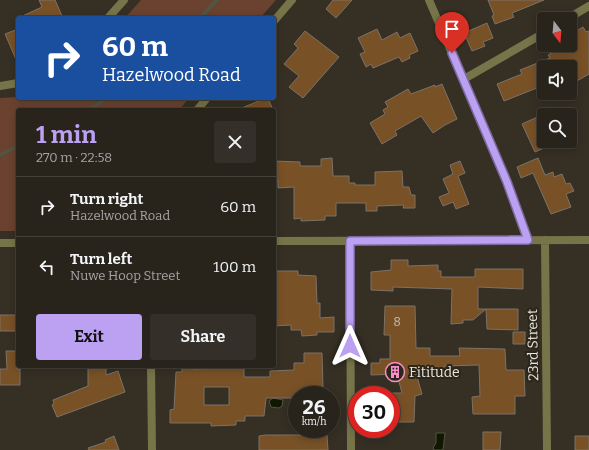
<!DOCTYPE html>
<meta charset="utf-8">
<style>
:root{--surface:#28231b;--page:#342f28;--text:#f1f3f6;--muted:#a5a4a3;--line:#44403a;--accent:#bca0f2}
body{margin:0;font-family:Bitter,serif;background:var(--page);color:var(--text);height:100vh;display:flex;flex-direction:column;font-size:15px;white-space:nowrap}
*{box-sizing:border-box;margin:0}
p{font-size:13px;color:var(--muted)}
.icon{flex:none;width:22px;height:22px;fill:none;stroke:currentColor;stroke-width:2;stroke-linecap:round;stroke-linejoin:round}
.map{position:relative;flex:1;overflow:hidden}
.panel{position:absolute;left:16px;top:108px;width:260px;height:260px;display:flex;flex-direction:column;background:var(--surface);border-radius:4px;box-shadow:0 2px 10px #0003,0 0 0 1px var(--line)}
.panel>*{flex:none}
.guide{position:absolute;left:16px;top:16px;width:260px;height:84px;border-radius:4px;box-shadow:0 2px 10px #0003,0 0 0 1px var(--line);background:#1a4fa0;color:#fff;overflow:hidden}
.needle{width:26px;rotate:164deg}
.tools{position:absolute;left:537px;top:12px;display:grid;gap:8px}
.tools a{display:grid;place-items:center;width:40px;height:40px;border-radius:4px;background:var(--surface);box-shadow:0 2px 10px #0003,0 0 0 1px var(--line);font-size:20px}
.speed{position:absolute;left:288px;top:386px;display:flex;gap:8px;font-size:20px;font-weight:700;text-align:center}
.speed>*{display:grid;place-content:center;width:52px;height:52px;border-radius:50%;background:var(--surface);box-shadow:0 2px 10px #0003,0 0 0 1px var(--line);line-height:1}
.speed small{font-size:10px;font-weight:400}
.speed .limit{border:6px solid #d22;background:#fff;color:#111}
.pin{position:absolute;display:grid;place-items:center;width:34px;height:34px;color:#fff;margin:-41px -17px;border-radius:50% 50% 50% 0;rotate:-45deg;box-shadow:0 0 4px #0007}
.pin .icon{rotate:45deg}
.me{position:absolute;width:44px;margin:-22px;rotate:0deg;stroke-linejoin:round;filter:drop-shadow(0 0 3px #0008)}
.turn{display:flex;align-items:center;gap:14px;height:84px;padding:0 20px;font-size:18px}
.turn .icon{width:52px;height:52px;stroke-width:2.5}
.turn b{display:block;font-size:28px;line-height:34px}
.round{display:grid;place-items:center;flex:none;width:42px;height:42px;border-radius:4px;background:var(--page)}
.overview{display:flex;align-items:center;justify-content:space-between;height:68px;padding:0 20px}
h1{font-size:24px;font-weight:700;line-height:30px;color:var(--accent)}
.action{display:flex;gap:8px;margin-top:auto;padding:8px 20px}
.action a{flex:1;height:46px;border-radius:4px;background:var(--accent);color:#111;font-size:16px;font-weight:700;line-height:46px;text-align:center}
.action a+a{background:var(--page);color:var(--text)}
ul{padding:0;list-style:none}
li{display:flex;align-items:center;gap:12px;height:60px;padding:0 20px;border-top:1px solid var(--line)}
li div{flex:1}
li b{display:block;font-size:15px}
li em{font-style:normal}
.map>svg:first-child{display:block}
.green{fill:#6b422f}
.water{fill:#101801;stroke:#515643}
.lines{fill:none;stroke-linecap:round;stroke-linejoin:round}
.stream{stroke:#515643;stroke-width:3.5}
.building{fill:#785127;stroke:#7d7267;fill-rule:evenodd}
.street{stroke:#777449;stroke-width:8}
.route-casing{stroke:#7a689d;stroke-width:10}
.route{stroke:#bca0f2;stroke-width:7}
.labels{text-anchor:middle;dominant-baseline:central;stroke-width:4;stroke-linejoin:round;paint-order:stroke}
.number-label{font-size:12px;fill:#ccc0b0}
.street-label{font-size:14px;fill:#e8e5dd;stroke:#2b261a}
.poi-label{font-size:14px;fill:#e8e5dd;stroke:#2b261a;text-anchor:start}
</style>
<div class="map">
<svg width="589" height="450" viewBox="0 0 589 450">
<rect width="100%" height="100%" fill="#352f24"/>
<!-- green -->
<path class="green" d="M 141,0 L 276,0 L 260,18 L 125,18 Z
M 18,97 L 18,98 L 189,98 L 179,110 L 18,110 L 18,231 L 0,231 L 0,98 Z"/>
<!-- water -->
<path class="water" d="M 273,398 L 283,400 L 282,406 L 279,408 L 271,407 L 269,401 Z
M 436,433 L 445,433 L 443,450 L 434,450 L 433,448 L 436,443 Z"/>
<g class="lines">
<!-- stream -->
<path class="stream" d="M 200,18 L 217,0
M 89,110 L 107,98
M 0,155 L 18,146"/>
</g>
<!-- building -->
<path class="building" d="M 39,0 L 55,0 L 63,18 L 18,18 L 42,7 Z
M 333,0 L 352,0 L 336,18 L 326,9 Z
M 488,0 L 544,0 L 512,13 L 514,17 L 495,24 L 492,16 L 494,15 Z
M 487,23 L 493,38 L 483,42 L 485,46 L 472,51 L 464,33 Z
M 583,27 L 586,32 L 589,31 L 589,74 L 570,85 L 570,67 L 544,67 L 544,81 L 540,82 L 542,86 L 504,101 L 497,84 L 522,74 L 520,70 L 550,58 L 548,55 L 565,45 L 570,45 L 570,42 L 578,37 L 575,32 Z
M 18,29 L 18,64 L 5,34 Z
M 377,29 L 382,40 L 397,32 L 400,38 L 410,33 L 418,51 L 409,55 L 410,58 L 402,62 L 399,57 L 373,68 L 371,64 L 366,67 L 360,54 L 365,52 L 358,38 Z
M 305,31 L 339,57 L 303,98 L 289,87 L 299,76 L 284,64 L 298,48 L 294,44 Z
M 442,84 L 457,119 L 445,125 L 433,133 L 421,116 L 395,131 L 397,135 L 382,144 L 370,123 L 385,114 L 383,110 L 388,107 L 385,102 L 408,89 L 411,94 L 435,85 L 435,87 Z
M 266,98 L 268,98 L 273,110 L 237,110 Z
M 544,114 L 544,148 L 535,152 L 522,124 Z
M 332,158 L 333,176 L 349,176 L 349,183 L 355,183 L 355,185 L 375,185 L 375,172 L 402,171 L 403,187 L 409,187 L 411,195 L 415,195 L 415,208 L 403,208 L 404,205 L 377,206 L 377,211 L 366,211 L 366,203 L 336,203 L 336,216 L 325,216 L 325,220 L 301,221 L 301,218 L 294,219 L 294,187 L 278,188 L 278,181 L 274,181 L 274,161 L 300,162 L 300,166 L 321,166 L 321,159 Z
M 538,158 L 545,175 L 553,172 L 554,177 L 562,174 L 566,184 L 570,183 L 574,191 L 566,194 L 571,207 L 551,214 L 533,173 L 521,178 L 517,167 Z
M 460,161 L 465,173 L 458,176 L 469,204 L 456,209 L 453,202 L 443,206 L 439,197 L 449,193 L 443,179 L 453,174 L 450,165 Z
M 391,260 L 408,260 L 408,266 L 438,265 L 438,271 L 441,271 L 441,277 L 475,277 L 475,269 L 523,269 L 523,289 L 478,287 L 478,309 L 518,309 L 518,330 L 487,329 L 486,309 L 473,320 L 463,320 L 463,323 L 451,324 L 452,289 L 393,287 L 393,291 L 371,290 L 371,272 L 391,270 Z
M 274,271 L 298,271 L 298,275 L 316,276 L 317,303 L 320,303 L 320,318 L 334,317 L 334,332 L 317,332 L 317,335 L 302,336 L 301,330 L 291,330 L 291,325 L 274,326 Z
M 385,306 L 415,306 L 416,348 L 430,348 L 430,356 L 460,356 L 459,348 L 505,349 L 506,370 L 524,370 L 525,396 L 515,396 L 515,414 L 473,414 L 472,397 L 480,396 L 479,365 L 444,366 L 444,368 L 436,367 L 437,373 L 416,373 L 422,394 L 415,396 L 414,422 L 391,422 L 391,393 L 402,393 L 397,374 L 371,375 L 371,363 L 380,363 L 380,359 L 390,359 L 390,335 L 384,335 Z
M 0,315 L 18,315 L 18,331 L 0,331 Z
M 513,332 L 525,332 L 525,344 L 513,344 Z
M 6,351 L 17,351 L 17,369 L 20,369 L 20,385 L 0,385 L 0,369 L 7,369 Z
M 304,353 L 322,353 L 323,387 L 308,387 L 308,395 L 297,395 L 297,398 L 266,398 L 264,416 L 245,416 L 245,421 L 236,421 L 236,425 L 211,426 L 211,423 L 170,423 L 170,410 L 174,409 L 176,372 L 182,372 L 182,366 L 193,366 L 193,369 L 230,368 L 229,366 L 244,366 L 244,377 L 270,377 L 270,371 L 294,370 L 294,363 L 304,363 ZM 204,387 L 229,387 L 229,405 L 204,405 Z
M 88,366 L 106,366 L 106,375 L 118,371 L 125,392 L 57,417 L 52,405 L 54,404 L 53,400 L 88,386 Z
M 483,432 L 501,432 L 500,450 L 483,450 Z
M 266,435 L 327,435 L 328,450 L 259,450 L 259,436 Z
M 114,436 L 119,450 L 89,450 L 88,448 L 106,442 L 105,440 Z
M 575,436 L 589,436 L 589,450 L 575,450 Z"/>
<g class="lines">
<!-- street -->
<path class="street" d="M 429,0 L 507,182 L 528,240
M 108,18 L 124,0
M 567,19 L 589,6
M 274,21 L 292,0
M 464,79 L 544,33
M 0,86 L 18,83
M 197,110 L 207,98
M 545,240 L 547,450
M 274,241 L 589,240
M 350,241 L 351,450
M 0,243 L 18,243
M 151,366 L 152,450"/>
</g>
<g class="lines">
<!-- route casing -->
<g class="route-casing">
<path id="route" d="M 350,346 L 350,241 L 528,240 L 507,182 L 452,53"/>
</g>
<!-- route -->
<use href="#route" class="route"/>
</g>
<!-- icons -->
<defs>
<g id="building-ring" transform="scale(1)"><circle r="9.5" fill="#2b261a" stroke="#f98fca" stroke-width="1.5"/><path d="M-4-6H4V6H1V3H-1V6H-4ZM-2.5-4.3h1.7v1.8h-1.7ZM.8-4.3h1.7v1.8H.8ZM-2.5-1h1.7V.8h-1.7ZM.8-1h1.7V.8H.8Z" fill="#f98fca"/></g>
</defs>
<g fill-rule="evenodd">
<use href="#building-ring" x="395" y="372"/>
</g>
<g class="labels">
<!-- number labels -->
<g class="number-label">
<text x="397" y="322">8</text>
</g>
<!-- street labels -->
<g class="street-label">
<text transform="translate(533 345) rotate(-91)">23rd Street</text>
</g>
<!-- poi labels -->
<g class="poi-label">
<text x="409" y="372">Fititude</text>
</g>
</g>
</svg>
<div class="tools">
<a><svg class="needle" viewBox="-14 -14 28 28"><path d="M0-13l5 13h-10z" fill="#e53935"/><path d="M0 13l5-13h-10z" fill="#a5a4a3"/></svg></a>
<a><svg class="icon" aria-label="sound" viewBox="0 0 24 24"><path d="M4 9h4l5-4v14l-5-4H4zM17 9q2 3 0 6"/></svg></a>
<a><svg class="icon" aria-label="search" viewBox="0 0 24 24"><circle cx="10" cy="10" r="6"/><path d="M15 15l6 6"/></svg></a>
</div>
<div class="speed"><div>26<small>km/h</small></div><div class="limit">30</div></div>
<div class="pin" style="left:452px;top:53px;background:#d93025"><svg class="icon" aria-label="arrive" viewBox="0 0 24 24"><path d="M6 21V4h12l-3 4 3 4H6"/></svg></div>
<svg class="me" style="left:350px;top:346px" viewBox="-20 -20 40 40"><path d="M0-17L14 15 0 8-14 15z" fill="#bca0f2" stroke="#fff" stroke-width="4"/></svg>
<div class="guide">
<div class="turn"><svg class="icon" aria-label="right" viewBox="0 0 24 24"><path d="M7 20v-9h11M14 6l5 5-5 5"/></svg><div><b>60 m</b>Hazelwood Road</div></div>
</div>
<section class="panel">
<div class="overview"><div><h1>1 min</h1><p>270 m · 22:58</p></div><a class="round"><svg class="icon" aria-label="close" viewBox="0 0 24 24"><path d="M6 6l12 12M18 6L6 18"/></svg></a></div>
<ul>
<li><svg class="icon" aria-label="right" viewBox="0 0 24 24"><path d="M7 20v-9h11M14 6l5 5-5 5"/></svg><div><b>Turn right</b><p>Hazelwood Road</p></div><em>60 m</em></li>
<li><svg class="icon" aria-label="left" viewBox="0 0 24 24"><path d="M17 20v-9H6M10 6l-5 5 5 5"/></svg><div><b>Turn left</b><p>Nuwe Hoop Street</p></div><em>100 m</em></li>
</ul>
<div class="action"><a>Exit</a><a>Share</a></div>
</section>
</div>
